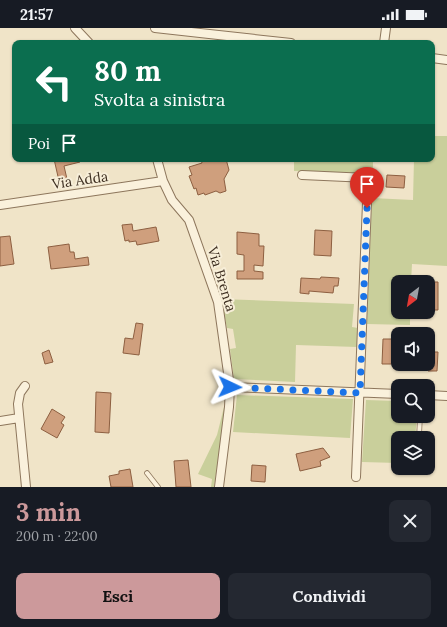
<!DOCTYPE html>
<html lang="it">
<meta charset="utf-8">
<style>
:root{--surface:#171b24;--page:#242831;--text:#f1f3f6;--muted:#9ea1a6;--accent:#cc999b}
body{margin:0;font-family:Lora,serif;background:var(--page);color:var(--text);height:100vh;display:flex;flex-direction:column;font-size:15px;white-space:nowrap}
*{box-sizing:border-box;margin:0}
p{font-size:13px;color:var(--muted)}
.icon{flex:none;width:22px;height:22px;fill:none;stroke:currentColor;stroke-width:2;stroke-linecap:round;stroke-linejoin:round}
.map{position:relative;height:459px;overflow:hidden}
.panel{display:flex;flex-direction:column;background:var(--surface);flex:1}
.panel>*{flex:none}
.hud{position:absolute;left:12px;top:12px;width:423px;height:122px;border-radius:8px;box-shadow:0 1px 3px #0004;background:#0b6e4f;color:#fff;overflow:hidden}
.needle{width:26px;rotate:211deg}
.tools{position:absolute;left:391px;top:247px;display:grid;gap:8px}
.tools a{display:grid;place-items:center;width:44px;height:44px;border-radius:8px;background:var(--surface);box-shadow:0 1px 3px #0004;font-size:20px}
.pin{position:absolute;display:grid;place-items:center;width:34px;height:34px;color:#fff;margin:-41px -17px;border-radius:50% 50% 50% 0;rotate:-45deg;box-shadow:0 0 4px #0007}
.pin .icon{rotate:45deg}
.me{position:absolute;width:44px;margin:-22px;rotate:92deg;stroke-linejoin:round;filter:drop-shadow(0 0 3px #0008)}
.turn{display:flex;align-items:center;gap:14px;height:84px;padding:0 16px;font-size:18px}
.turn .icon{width:52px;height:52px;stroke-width:2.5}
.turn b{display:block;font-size:28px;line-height:34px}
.then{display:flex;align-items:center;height:38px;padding:0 16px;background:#0003;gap:8px;font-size:15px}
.round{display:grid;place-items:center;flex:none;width:42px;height:42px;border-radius:8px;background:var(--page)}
.summary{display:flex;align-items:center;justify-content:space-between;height:68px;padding:0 16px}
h1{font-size:24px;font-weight:700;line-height:30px;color:var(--accent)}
.action{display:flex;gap:8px;margin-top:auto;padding:8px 16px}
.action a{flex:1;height:46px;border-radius:8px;background:var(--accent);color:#111;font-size:16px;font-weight:700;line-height:46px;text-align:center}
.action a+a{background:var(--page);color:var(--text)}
.status{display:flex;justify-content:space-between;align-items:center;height:28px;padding:0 20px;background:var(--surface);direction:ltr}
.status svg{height:11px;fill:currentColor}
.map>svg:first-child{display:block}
.green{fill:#c9cf9b}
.building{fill:#cf9f7d;stroke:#8d5f41}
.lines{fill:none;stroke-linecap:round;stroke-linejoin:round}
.service-casing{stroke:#8d765c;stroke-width:5.5}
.minor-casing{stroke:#8d765c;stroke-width:10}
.service{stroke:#faf1dc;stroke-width:4}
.minor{stroke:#faf1dc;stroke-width:8}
.route{stroke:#1a73e8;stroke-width:7;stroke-dasharray:0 12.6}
.labels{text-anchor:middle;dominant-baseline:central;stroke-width:4;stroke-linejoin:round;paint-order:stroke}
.street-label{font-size:14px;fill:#3d2e20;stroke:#f7eed8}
</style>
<div class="status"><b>21:57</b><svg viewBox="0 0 49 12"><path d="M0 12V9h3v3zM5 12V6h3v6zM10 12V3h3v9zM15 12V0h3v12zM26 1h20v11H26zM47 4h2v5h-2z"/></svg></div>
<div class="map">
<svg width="447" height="459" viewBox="0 0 447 459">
<rect width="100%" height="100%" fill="#f0e4c8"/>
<!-- green -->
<path class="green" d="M 432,108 L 447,108 L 447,238 L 412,236 L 411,254 L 398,254 L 398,284 L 410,284 L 410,297 L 367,296 L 372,170 L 413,172 L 414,131 L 432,131 Z
M 294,131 L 373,131 L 373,146 L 294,143 Z
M 221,271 L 354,276 L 352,299 L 358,300 L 357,319 L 296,317 L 295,354 L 234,351 L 230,321 L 236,320 L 233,301 L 227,300 Z
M 237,367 L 353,371 L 350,410 L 233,404 Z
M 366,372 L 398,373 L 398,388 L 417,388 L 415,410 L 398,410 L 398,435 L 362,434 Z
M 224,379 L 224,391 L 214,459 L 211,459 L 212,451 L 198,446 L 217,407 Z"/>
<!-- building -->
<path class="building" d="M 54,131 L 80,131 L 80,134 L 64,138 L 67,151 L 59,153 Z
M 201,131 L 226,131 L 229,142 L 224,151 L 226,163 L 220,165 L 216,163 L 205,167 L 204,165 L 198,167 L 196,160 L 194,161 L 189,148 L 192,147 L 189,139 L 202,135 Z
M 387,147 L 405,148 L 404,160 L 386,159 Z
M 132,196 L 133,203 L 156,199 L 159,213 L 137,217 L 136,213 L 129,214 L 129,212 L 125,213 L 122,197 Z
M 315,202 L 332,203 L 331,228 L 314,227 Z
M 237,204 L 259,206 L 259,218 L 264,218 L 263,238 L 254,237 L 254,243 L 263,244 L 263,251 L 237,251 L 237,243 L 244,243 L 244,227 L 237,226 Z
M 10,208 L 14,236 L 0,238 L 0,209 Z
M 69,216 L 70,224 L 74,224 L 75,231 L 88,229 L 89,237 L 51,241 L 48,219 Z
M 321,249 L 339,250 L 338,258 L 334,258 L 333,265 L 309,263 L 309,266 L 300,265 L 301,250 L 320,251 Z
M 428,254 L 438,254 L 438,282 L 428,282 Z
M 136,295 L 143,296 L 139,327 L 123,325 L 125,310 L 133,311 Z
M 383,311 L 398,311 L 397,336 L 382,336 Z
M 49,322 L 53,334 L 45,336 L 42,325 Z
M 428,324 L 438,324 L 437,343 L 428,343 Z
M 96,364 L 111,365 L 109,405 L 95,404 Z
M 52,381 L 65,389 L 61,395 L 64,397 L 57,410 L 41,401 Z
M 323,420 L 330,429 L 320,433 L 321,438 L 300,443 L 296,426 Z
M 188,432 L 191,459 L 176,459 L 174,433 Z
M 252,437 L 266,438 L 265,454 L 251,453 Z
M 130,441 L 133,459 L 111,459 L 109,448 L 119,446 L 119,443 Z"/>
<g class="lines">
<!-- service casing -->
<g class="service-casing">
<path id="service" d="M 419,410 L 420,388
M 147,445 L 158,459"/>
</g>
<!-- minor casing -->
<g class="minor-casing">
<path id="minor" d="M 75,0 L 89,15
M 155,0 L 291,15
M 384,15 L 386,0
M 432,30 L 447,32
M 157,131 L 163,153 L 172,172 L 189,192 L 218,274 L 230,359 L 229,379 L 219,459
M 302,147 L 368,150 L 356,449
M 0,177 L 163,153
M 25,358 L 20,365 L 18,376 L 26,459
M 230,359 L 398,366
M 428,367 L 447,368
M 0,393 L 19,390"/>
</g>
<!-- service -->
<use href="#service" class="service"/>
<!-- minor -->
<use href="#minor" class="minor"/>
</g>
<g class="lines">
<!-- route -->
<path class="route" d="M 230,359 L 360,365 L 367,180"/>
</g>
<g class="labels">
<!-- street labels -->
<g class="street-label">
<text transform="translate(80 152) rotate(-8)">Via Adda</text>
<text transform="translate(222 251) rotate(73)">Via Brenta</text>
</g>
</g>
</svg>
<div class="tools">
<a><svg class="needle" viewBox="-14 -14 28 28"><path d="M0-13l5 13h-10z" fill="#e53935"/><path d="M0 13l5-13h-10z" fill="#9ea1a6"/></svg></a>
<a><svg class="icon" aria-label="sound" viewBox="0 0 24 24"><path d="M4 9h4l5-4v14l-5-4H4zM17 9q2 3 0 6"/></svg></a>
<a><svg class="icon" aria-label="search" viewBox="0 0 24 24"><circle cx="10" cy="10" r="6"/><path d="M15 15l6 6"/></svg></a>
<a><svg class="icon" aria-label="layers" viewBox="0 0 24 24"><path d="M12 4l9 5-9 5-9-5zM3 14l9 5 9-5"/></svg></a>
</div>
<div class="pin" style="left:367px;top:180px;background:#d93025"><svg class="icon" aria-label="arrive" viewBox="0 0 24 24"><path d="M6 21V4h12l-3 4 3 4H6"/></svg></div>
<svg class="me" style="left:230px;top:359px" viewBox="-20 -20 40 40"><path d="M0-17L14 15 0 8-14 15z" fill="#1a73e8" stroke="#fff" stroke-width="4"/></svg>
<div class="hud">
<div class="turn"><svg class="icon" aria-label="left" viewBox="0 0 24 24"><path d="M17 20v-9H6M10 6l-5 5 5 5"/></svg><div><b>80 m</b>Svolta a sinistra</div></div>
<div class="then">Poi<svg class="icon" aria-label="arrive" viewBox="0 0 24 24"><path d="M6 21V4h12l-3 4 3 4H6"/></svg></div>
</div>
</div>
<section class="panel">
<div class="summary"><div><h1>3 min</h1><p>200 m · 22:00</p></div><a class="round"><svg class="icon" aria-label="close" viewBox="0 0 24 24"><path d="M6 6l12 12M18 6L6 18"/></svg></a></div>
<div class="action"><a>Esci</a><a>Condividi</a></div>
</section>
